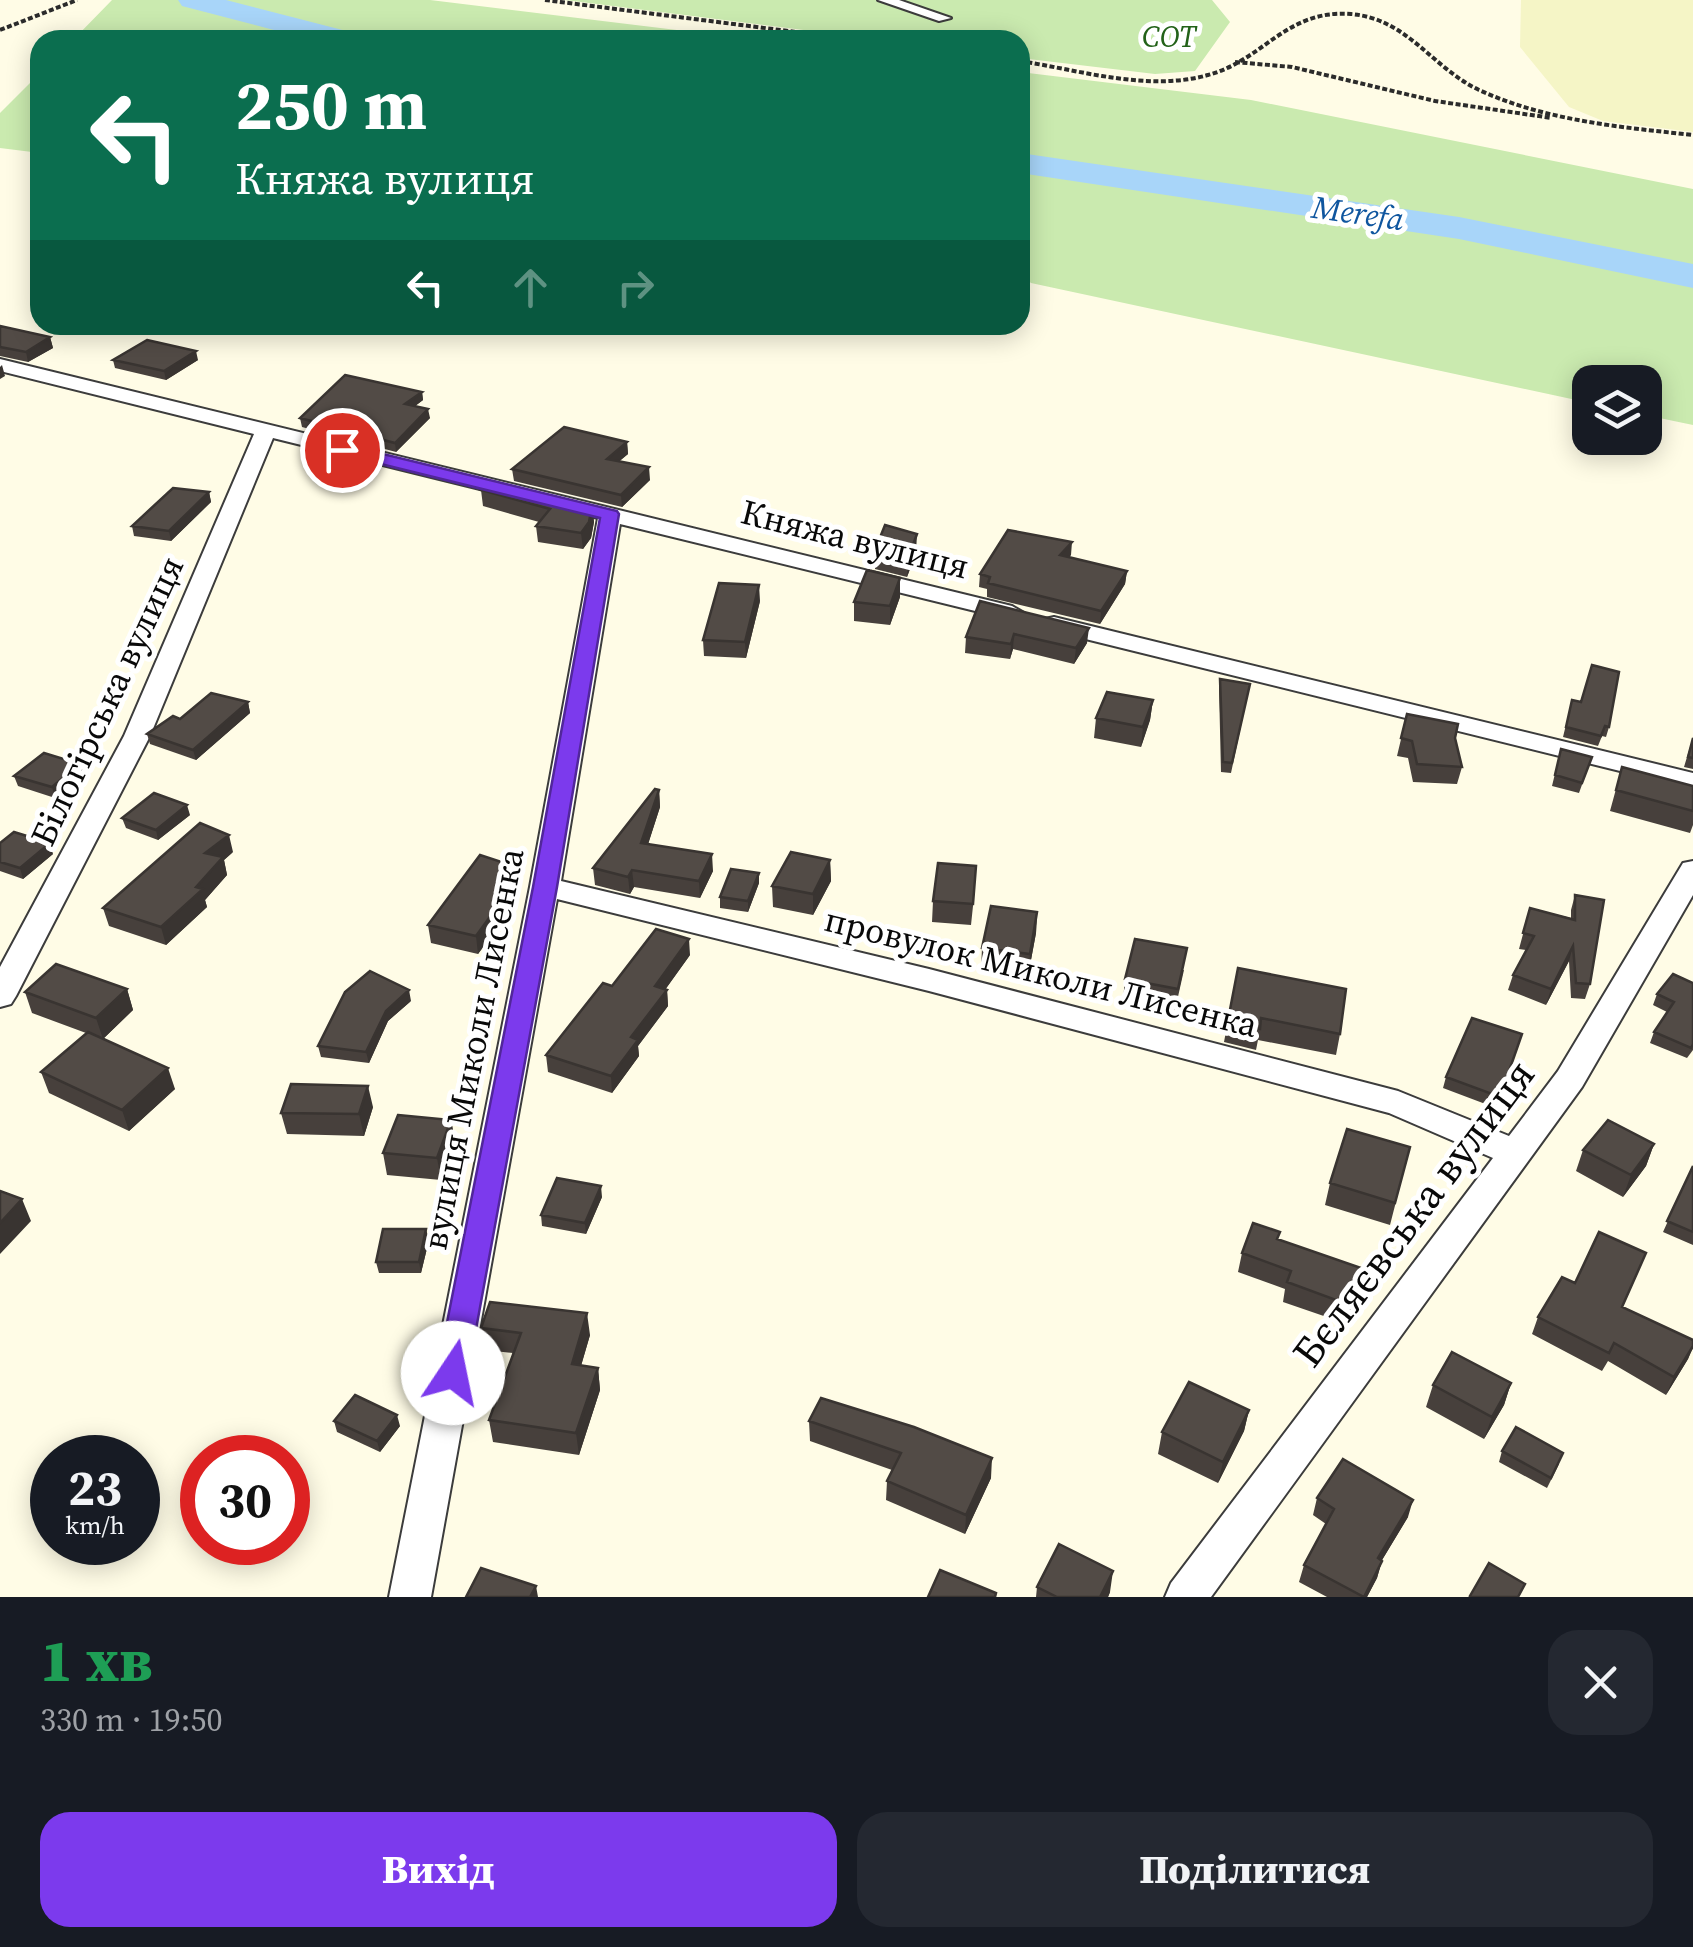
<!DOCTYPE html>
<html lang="uk">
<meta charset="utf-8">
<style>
:root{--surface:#171b24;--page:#242831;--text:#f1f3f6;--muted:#9ea1a6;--accent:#7c3aed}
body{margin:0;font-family:"Source Serif 4",serif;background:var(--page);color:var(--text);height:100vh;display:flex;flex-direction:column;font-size:38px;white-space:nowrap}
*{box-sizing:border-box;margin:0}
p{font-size:32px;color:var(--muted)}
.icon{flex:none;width:55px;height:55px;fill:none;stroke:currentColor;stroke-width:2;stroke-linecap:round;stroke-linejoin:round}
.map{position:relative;height:1597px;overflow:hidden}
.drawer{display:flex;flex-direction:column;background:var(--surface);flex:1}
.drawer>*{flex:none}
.banner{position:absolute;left:30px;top:30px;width:1000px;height:305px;border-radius:30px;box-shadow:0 5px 25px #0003;background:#0b6e4f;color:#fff;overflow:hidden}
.tools{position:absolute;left:1572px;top:365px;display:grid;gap:20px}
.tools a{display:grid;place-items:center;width:90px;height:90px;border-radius:20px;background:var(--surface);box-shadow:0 5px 25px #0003;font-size:50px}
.speed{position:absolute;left:30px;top:1435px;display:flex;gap:20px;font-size:50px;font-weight:700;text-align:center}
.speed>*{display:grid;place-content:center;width:130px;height:130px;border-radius:50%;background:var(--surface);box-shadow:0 5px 25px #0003;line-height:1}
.speed small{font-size:25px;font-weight:400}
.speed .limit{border:15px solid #d22;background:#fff;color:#111}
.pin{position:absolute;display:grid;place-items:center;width:85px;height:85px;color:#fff;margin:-42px;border:5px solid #fff;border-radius:50%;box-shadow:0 2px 10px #0007}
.me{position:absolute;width:110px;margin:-55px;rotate:11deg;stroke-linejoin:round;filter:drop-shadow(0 0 8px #0008)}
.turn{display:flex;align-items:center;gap:35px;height:210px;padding:0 40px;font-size:45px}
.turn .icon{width:130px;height:130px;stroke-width:2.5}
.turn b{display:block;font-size:70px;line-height:85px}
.lanes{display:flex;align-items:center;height:95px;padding:0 40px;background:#0003;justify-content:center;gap:50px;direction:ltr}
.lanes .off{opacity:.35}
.round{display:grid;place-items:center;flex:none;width:105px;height:105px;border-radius:30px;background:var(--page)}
.head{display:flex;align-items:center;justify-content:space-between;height:170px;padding:0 40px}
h1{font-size:60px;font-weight:800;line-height:75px;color:#1e9e55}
.cta{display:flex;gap:20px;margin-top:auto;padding:20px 40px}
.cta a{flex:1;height:115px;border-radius:30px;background:var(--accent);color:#fff;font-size:40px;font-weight:800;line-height:115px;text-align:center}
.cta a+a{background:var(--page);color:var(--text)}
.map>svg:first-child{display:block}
.farmland{fill:#f5f5c6}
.green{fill:#caeaaf}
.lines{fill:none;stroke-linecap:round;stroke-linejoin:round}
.river{fill:#a8d5f9;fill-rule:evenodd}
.minor-casing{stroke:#3c3c3c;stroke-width:4}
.path{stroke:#2b2b2b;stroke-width:4;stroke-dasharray:5 2.5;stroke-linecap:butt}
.minor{fill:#fff;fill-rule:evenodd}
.wall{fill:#47403c}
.shaded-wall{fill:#393431}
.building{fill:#524b46;stroke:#393431;stroke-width:2.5}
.route{fill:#7c3aed;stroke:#51269a;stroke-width:2.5}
.labels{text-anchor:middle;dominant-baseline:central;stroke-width:10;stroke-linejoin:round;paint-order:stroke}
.far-park-label{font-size:30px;font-style:italic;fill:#236219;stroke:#fff}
.far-water-label{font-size:32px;font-style:italic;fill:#0f569f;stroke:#fff}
.street-label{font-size:35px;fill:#090909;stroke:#fff}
.near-street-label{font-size:42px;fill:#090909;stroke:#fff}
</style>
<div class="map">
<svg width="1693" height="1597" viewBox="0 0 1693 1597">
<rect width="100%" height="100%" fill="#fffce6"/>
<!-- farmland -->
<path class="farmland" d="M 1521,0 L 1693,0 L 1693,132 L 1603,121 L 1569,107 L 1520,47 Z"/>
<!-- green -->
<path class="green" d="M 112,0 L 430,0 L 759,40 L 73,40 Z
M 565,0 L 1212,0 L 1230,22 L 1195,71 L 1155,74 L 1020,58 L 1020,40 L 882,40 Z
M 1020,72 L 1251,100 L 1693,189 L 1693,425 L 1645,415 L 1645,382 L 1590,382 L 1590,403 L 1031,283 L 1020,273 Z
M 40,73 L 40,153 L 0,148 L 0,113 Z"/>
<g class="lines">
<!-- river -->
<path class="river" d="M 178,0 L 226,0 L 358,34 L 362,40 L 312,40 L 182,6 Z
M 1020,153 L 1459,217 L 1693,264 L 1693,288 L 1459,239 L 1020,173 Z"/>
<!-- minor casing -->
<g class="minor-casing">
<path id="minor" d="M 878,0 L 899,0 L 951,18 L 939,21 Z
M 0,359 L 1012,606 L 1024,613 L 1012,620 L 620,524 L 561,881 L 929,969 L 1398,1091 L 1509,1136 L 1558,1071 L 1683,863 L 1693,861 L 1693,895 L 1582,1087 L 1211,1597 L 1165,1597 L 1171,1583 L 1493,1158 L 1389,1113 L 929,991 L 557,899 L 431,1597 L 389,1597 L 530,887 L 598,518 L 273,438 L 150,736 L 16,996 L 11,1004 L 0,1007 L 0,967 L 124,736 L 254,434 L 0,371 Z
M 1054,617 L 1693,773 L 1693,789 L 1045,629 L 1042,624 L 1045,619 Z"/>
</g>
<!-- path -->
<path class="path" d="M 545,0 L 859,40
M 0,30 L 77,0
M 1020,61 C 1079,70 1148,92 1208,75 C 1264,60 1286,9 1351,14 C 1408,19 1431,67 1479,90 C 1547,121 1620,127 1693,135
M 1235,62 L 1292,67 L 1435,101 L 1552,118"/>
<!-- minor -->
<use href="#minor" class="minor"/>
</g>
<!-- wall -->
<path class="wall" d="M 0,326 L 50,337 L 53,348 L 28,362 L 0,356 Z
M 113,360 L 198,360 L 166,380 L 115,368 Z
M 422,392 L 423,400 L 415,406 L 430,418 L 396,452 L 302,427 L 300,418 Z
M 627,442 L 628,454 L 619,461 L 650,480 L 622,507 L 514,481 L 512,469 Z
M 378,459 L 380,468 L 362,486 L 324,481 L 322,472 Z
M 481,490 L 592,506 L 594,522 L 591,538 L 583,549 L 538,542 L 536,526 L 539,522 L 483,506 Z
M 209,492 L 211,502 L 171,541 L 134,536 L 132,526 Z
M 875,550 L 916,553 L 907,577 L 875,569 Z
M 1071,555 L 1069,557 L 1127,571 L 1125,584 L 1100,624 L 987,597 L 987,589 L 979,587 L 980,574 Z
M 900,597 L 890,625 L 854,621 L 854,602 Z
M 760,601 L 746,658 L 704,656 L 703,640 Z
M 980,601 L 1087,643 L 1074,664 L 1013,649 L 1010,659 L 965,653 L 966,637 Z
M 1220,679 L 1250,684 L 1231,773 L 1221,772 L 1219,689 Z
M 1153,700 L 1150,720 L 1141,747 L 1094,738 L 1096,718 Z
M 1572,700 L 1609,727 L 1606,737 L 1602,736 L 1598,746 L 1563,737 Z
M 248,702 L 250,713 L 196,760 L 150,744 L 147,734 L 180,719 Z
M 1407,714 L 1455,738 L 1462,767 L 1457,784 L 1413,782 L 1408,758 L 1397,756 Z
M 1693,737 L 1693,769 L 1684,767 Z
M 1561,749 L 1592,757 L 1579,793 L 1552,786 Z
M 1622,767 L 1693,786 L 1693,825 L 1690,833 L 1610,811 Z
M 84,774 L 55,798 L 18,786 L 14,776 Z
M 659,790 L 660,807 L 648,844 L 713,871 L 700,898 L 634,887 L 630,894 L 595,885 L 593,868 Z
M 190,815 L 158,840 L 126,828 L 122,818 Z
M 0,843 L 53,854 L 23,879 L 0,871 Z
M 233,852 L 224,860 L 227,875 L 205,900 L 207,907 L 166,945 L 109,926 L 103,908 Z
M 830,860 L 831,881 L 813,915 L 773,907 L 772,886 Z
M 759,873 L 759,883 L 748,912 L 720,908 L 720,897 Z
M 520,884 L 516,902 L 478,954 L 431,943 L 428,925 Z
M 975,887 L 971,925 L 932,922 L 933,901 Z
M 1575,895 L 1590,984 L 1585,999 L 1571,998 L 1569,961 L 1546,1005 L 1508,990 L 1513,975 L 1526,950 L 1519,949 L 1530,908 L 1571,918 L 1571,910 Z
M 1037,912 L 1036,933 L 1028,976 L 981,969 L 982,948 Z
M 690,955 L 665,990 L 667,990 L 668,1006 L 638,1046 L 639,1056 L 612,1093 L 548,1072 L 546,1055 L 612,986 Z
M 1238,968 L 1340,1034 L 1336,1055 L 1258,1040 L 1256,1050 L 1224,1042 Z
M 1184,970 L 1175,1010 L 1123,1000 L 1125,979 Z
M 1693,983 L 1693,1050 L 1687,1058 L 1650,1043 L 1654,1032 L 1667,1012 L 1653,1005 L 1657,994 Z
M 127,989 L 133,1010 L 104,1038 L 175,1089 L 129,1131 L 49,1093 L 41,1072 L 86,1033 L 32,1013 L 25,992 Z
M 411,1001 L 388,1021 L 369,1063 L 321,1057 L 318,1046 Z
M 1522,1034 L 1496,1108 L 1443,1088 L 1446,1077 Z
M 373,1107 L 364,1136 L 287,1134 L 281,1113 Z
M 451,1120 L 455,1141 L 441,1180 L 387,1175 L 383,1153 Z
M 1654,1144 L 1646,1166 L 1623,1197 L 1576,1171 L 1583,1150 Z
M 1410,1147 L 1390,1225 L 1325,1205 L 1330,1183 Z
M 1693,1166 L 1693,1245 L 1663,1232 Z
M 602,1197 L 586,1234 L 542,1226 L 541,1215 Z
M 429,1240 L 421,1273 L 379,1273 L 376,1262 Z
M 1278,1240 L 1359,1288 L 1347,1324 L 1283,1302 L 1285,1289 L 1238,1272 L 1242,1253 Z
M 1639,1270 L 1622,1308 L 1693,1340 L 1693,1348 L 1688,1359 L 1666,1395 L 1608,1361 L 1602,1371 L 1532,1334 L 1538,1317 L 1575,1283 Z
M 481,1328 L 590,1335 L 581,1366 L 598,1368 L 600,1390 L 579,1455 L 493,1442 L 489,1420 L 513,1353 L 485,1350 Z
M 1511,1383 L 1504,1405 L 1484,1439 L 1426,1407 L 1433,1385 Z
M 1249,1410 L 1244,1431 L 1218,1483 L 1158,1454 L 1162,1432 Z
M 334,1421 L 400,1426 L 380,1452 L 337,1432 Z
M 809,1421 L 991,1478 L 965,1534 L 886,1500 L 887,1481 L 892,1470 L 810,1441 Z
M 1502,1451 L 1559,1464 L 1547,1488 L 1499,1462 Z
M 1317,1498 L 1408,1517 L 1382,1560 L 1377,1578 L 1367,1597 L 1327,1597 L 1299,1582 L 1304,1565 L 1326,1524 L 1313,1515 Z
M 202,1515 L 202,1542 L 196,1538 L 192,1528 Z
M 204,1542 L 250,1542 L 237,1559 Z
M 1037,1587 L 1110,1592 L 1108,1597 L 1036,1597 Z"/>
<!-- shaded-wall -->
<path class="shaded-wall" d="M 50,337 L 53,348 L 28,362 L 26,352 Z
M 196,351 L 198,360 L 166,380 L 164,371 Z
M 2,365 L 5,376 L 0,379 L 0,367 Z
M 422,392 L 423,400 L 406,413 L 405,404 Z
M 428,409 L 430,418 L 396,452 L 395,443 Z
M 627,442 L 628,454 L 608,471 L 607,459 Z
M 378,459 L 380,468 L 362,486 L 360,477 Z
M 649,467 L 650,480 L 622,507 L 621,495 Z
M 209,492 L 211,502 L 171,541 L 169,531 Z
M 592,506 L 594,522 L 591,538 L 583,549 L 581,533 Z
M 917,534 L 916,553 L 907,577 L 908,558 Z
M 1072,542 L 1071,555 L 1059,568 L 1060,555 Z
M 1127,571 L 1125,584 L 1100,624 L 1101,611 Z
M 900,578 L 900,597 L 890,625 L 890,606 Z
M 759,585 L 760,601 L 746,658 L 745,642 Z
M 1089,628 L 1087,643 L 1074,664 L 1076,648 Z
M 1014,634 L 1013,649 L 1010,659 L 1011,644 Z
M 1153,700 L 1150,720 L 1141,747 L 1143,727 Z
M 248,702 L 250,713 L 196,760 L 193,750 Z
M 80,764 L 84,774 L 55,798 L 52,787 Z
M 659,790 L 660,807 L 643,860 L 641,843 Z
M 187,805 L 190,815 L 158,840 L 156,830 Z
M 229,835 L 233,852 L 224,860 L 227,875 L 205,900 L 207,907 L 166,945 L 161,927 L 196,887 L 205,853 Z
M 50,843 L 53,854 L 23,879 L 20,868 Z
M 712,854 L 713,871 L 700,898 L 699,881 Z
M 830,860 L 831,881 L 813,915 L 813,894 Z
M 517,867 L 520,884 L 516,902 L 478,954 L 476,936 Z
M 632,870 L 634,887 L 630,894 L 628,877 Z
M 759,873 L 759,883 L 748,912 L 748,901 Z
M 1037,912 L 1036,933 L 1028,976 L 1030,954 Z
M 689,939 L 690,955 L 656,1002 L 655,986 Z
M 1573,946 L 1569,961 L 1546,1005 L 1551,989 Z
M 127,989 L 133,1010 L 103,1039 L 96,1018 Z
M 409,990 L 411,1001 L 388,1021 L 369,1063 L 366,1052 L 386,1011 Z
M 667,990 L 668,1006 L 638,1046 L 639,1056 L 612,1093 L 611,1076 L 631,1037 Z
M 168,1068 L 175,1089 L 129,1131 L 122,1110 Z
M 368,1086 L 373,1107 L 364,1136 L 359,1114 Z
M 451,1120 L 455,1141 L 441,1180 L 437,1158 Z
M 1654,1144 L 1646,1166 L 1623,1197 L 1631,1175 Z
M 601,1186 L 602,1197 L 586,1234 L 585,1223 Z
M 22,1199 L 31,1221 L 0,1254 L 0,1223 Z
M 426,1229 L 429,1240 L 421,1273 L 419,1262 Z
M 587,1313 L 590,1335 L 575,1386 L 572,1364 Z
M 1693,1346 L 1688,1359 L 1666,1395 L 1674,1377 Z
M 598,1368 L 600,1390 L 579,1455 L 576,1433 Z
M 1511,1383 L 1504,1405 L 1484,1439 L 1492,1417 Z
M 1249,1410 L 1244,1431 L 1218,1483 L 1223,1462 Z
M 397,1415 L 400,1426 L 380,1452 L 377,1441 Z
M 992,1458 L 991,1478 L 965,1534 L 966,1515 Z
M 1413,1500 L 1408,1517 L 1373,1575 L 1378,1558 Z
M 238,1542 L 250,1542 L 237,1559 L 233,1548 Z
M 1382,1561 L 1377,1578 L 1367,1597 L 1364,1597 Z
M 1113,1571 L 1110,1592 L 1108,1597 L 1100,1597 Z
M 536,1586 L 538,1597 L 530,1597 Z"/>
<!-- building -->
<path class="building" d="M 0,326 L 50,337 L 26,352 L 0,347 Z
M 147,340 L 196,351 L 164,371 L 113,360 Z
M 345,375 L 422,392 L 405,404 L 428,409 L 395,443 L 300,418 Z
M 564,427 L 627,442 L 607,459 L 649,467 L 621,495 L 512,469 Z
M 343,451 L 378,459 L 360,477 L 322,472 Z
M 492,481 L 592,506 L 589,522 L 581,533 L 536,526 L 550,509 L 481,490 Z
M 173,488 L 209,492 L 169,531 L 132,526 Z
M 885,525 L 917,534 L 908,558 L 875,550 Z
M 1008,530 L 1072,542 L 1060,555 L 1127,571 L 1101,611 L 988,583 L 990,577 L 980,574 Z
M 867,570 L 900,578 L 890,606 L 854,602 Z
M 719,583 L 759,585 L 745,642 L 703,640 Z
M 980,601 L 1089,628 L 1076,648 L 1014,634 L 1011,644 L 966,637 Z
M 1592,665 L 1619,672 L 1609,727 L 1605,726 L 1601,736 L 1566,727 L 1572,700 L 1581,702 Z
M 1220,679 L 1250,684 L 1232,763 L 1223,762 Z
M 1107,692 L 1153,700 L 1143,727 L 1096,718 Z
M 211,693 L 248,702 L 193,750 L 147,734 L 173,716 L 180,719 Z
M 1407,714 L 1458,724 L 1455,738 L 1462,767 L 1417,764 L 1412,741 L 1401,738 Z
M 1693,738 L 1693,758 L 1688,757 Z
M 1561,749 L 1592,757 L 1582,783 L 1555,775 Z
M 44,753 L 80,764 L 52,787 L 14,776 Z
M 1622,767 L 1693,786 L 1693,811 L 1616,790 Z
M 655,789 L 659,790 L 641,843 L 712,854 L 699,881 L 632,870 L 628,877 L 593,868 Z
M 154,793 L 187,805 L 156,830 L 122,818 Z
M 200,823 L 229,835 L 205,853 L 223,857 L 196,887 L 203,889 L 161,927 L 103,908 Z
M 14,832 L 50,843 L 20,868 L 0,862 L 0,843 Z
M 791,852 L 830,860 L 813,894 L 772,886 Z
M 480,855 L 517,867 L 513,885 L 476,936 L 428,925 Z
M 938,863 L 976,866 L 973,904 L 933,901 Z
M 731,869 L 759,873 L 748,901 L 720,897 Z
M 1575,895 L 1604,900 L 1590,984 L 1576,983 L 1573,946 L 1551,989 L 1513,975 L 1534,936 L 1523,933 L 1530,908 L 1575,920 Z
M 991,906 L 1037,912 L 1030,954 L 982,948 Z
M 656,929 L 689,939 L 655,986 L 667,990 L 631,1037 L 638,1040 L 611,1076 L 546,1055 L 603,983 L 612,986 Z
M 1135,939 L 1187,948 L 1178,989 L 1125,979 Z
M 56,964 L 127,989 L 96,1018 L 25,992 Z
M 1238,968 L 1346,989 L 1340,1034 L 1261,1018 L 1260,1029 L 1228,1020 Z
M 370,971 L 409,990 L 386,1011 L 366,1052 L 318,1046 L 345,992 Z
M 1673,974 L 1693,983 L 1693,1044 L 1691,1048 L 1654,1032 L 1674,1002 L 1657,994 Z
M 1472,1018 L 1522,1034 L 1500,1097 L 1446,1077 Z
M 88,1032 L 168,1068 L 122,1110 L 41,1072 Z
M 291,1084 L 368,1086 L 359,1114 L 281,1113 Z
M 398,1115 L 451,1120 L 437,1158 L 383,1153 Z
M 1608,1120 L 1654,1144 L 1631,1175 L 1583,1150 Z
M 1347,1129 L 1410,1147 L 1395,1203 L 1330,1183 Z
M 1693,1166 L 1693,1232 L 1667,1221 Z
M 557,1178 L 601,1186 L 585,1223 L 541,1215 Z
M 0,1191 L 22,1199 L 0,1223 Z
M 1253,1223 L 1280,1232 L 1277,1239 L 1364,1269 L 1352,1306 L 1287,1282 L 1291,1271 L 1242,1253 Z
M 383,1229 L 426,1229 L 419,1262 L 376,1262 Z
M 1599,1232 L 1646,1253 L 1622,1307 L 1693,1340 L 1693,1346 L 1674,1377 L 1614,1343 L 1609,1353 L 1538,1317 L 1562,1277 L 1575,1283 Z
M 490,1302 L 587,1313 L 572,1364 L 598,1368 L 576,1433 L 489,1420 L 521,1333 L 481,1328 Z
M 1452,1352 L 1511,1383 L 1492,1417 L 1433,1385 Z
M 1189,1382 L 1249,1410 L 1223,1462 L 1162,1432 Z
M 355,1395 L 397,1415 L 377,1441 L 334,1421 Z
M 821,1398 L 914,1427 L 992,1458 L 966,1515 L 887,1481 L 901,1453 L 809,1421 Z
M 1516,1427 L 1563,1453 L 1551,1478 L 1502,1451 Z
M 1343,1459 L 1413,1500 L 1378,1558 L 1382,1561 L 1364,1597 L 1304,1565 L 1334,1509 L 1317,1498 Z
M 202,1515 L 202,1533 L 192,1528 Z
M 222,1542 L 238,1542 L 233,1548 Z
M 1059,1544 L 1113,1571 L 1100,1597 L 1057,1597 L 1037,1587 Z
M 1489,1563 L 1525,1584 L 1518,1597 L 1472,1597 L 1470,1596 Z
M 481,1568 L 536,1586 L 530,1597 L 466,1597 Z
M 940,1570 L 996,1593 L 995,1597 L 928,1597 Z"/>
<!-- route -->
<path class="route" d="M 342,444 L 617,511 L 619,514 L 557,887 L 468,1373 L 464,1382 L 453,1386 L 442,1382 L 437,1373 L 533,887 L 600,518 L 336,453 L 334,450 Z"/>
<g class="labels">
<!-- far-park labels -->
<g class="far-park-label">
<text x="1169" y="36">СОТ</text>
</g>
<!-- far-water labels -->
<g class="far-water-label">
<text transform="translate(1358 213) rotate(8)">Merefa</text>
</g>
<!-- street labels -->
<g class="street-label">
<text transform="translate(855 539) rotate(14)">Княжа вулиця</text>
<text transform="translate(107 701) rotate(-65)">Білогірська вулиця</text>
<text transform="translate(1041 972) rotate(14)">провулок Миколи Лисенка</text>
<text transform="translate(473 1049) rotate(-79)">вулиця Миколи Лисенка</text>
</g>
<!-- near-street labels -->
<g class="near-street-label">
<text transform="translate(1413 1213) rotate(-53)">Бєляєвська вулиця</text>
</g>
</g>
</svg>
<div class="tools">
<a><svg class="icon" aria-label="layers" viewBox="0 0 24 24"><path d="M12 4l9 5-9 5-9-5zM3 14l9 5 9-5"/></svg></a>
</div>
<div class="speed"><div>23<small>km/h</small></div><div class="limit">30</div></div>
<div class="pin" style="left:342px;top:450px;background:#d93025"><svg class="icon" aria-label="arrive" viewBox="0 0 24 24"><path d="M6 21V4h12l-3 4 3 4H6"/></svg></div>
<svg class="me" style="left:453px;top:1373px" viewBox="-20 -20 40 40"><circle r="19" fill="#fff"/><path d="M0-13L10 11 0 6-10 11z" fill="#7c3aed"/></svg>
<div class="banner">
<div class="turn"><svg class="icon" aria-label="left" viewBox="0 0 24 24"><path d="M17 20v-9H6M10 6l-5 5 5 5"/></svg><div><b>250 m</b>Княжа вулиця</div></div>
<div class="lanes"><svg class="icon" aria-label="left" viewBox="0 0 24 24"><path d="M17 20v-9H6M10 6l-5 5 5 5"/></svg><svg class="icon off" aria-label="ahead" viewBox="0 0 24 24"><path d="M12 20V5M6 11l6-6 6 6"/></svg><svg class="icon off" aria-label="right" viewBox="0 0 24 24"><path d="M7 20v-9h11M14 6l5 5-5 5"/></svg></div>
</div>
</div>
<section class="drawer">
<div class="head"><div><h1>1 хв</h1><p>330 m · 19:50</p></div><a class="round"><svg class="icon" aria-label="close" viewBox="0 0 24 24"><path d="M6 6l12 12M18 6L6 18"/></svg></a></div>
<div class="cta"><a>Вихід</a><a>Поділитися</a></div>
</section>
